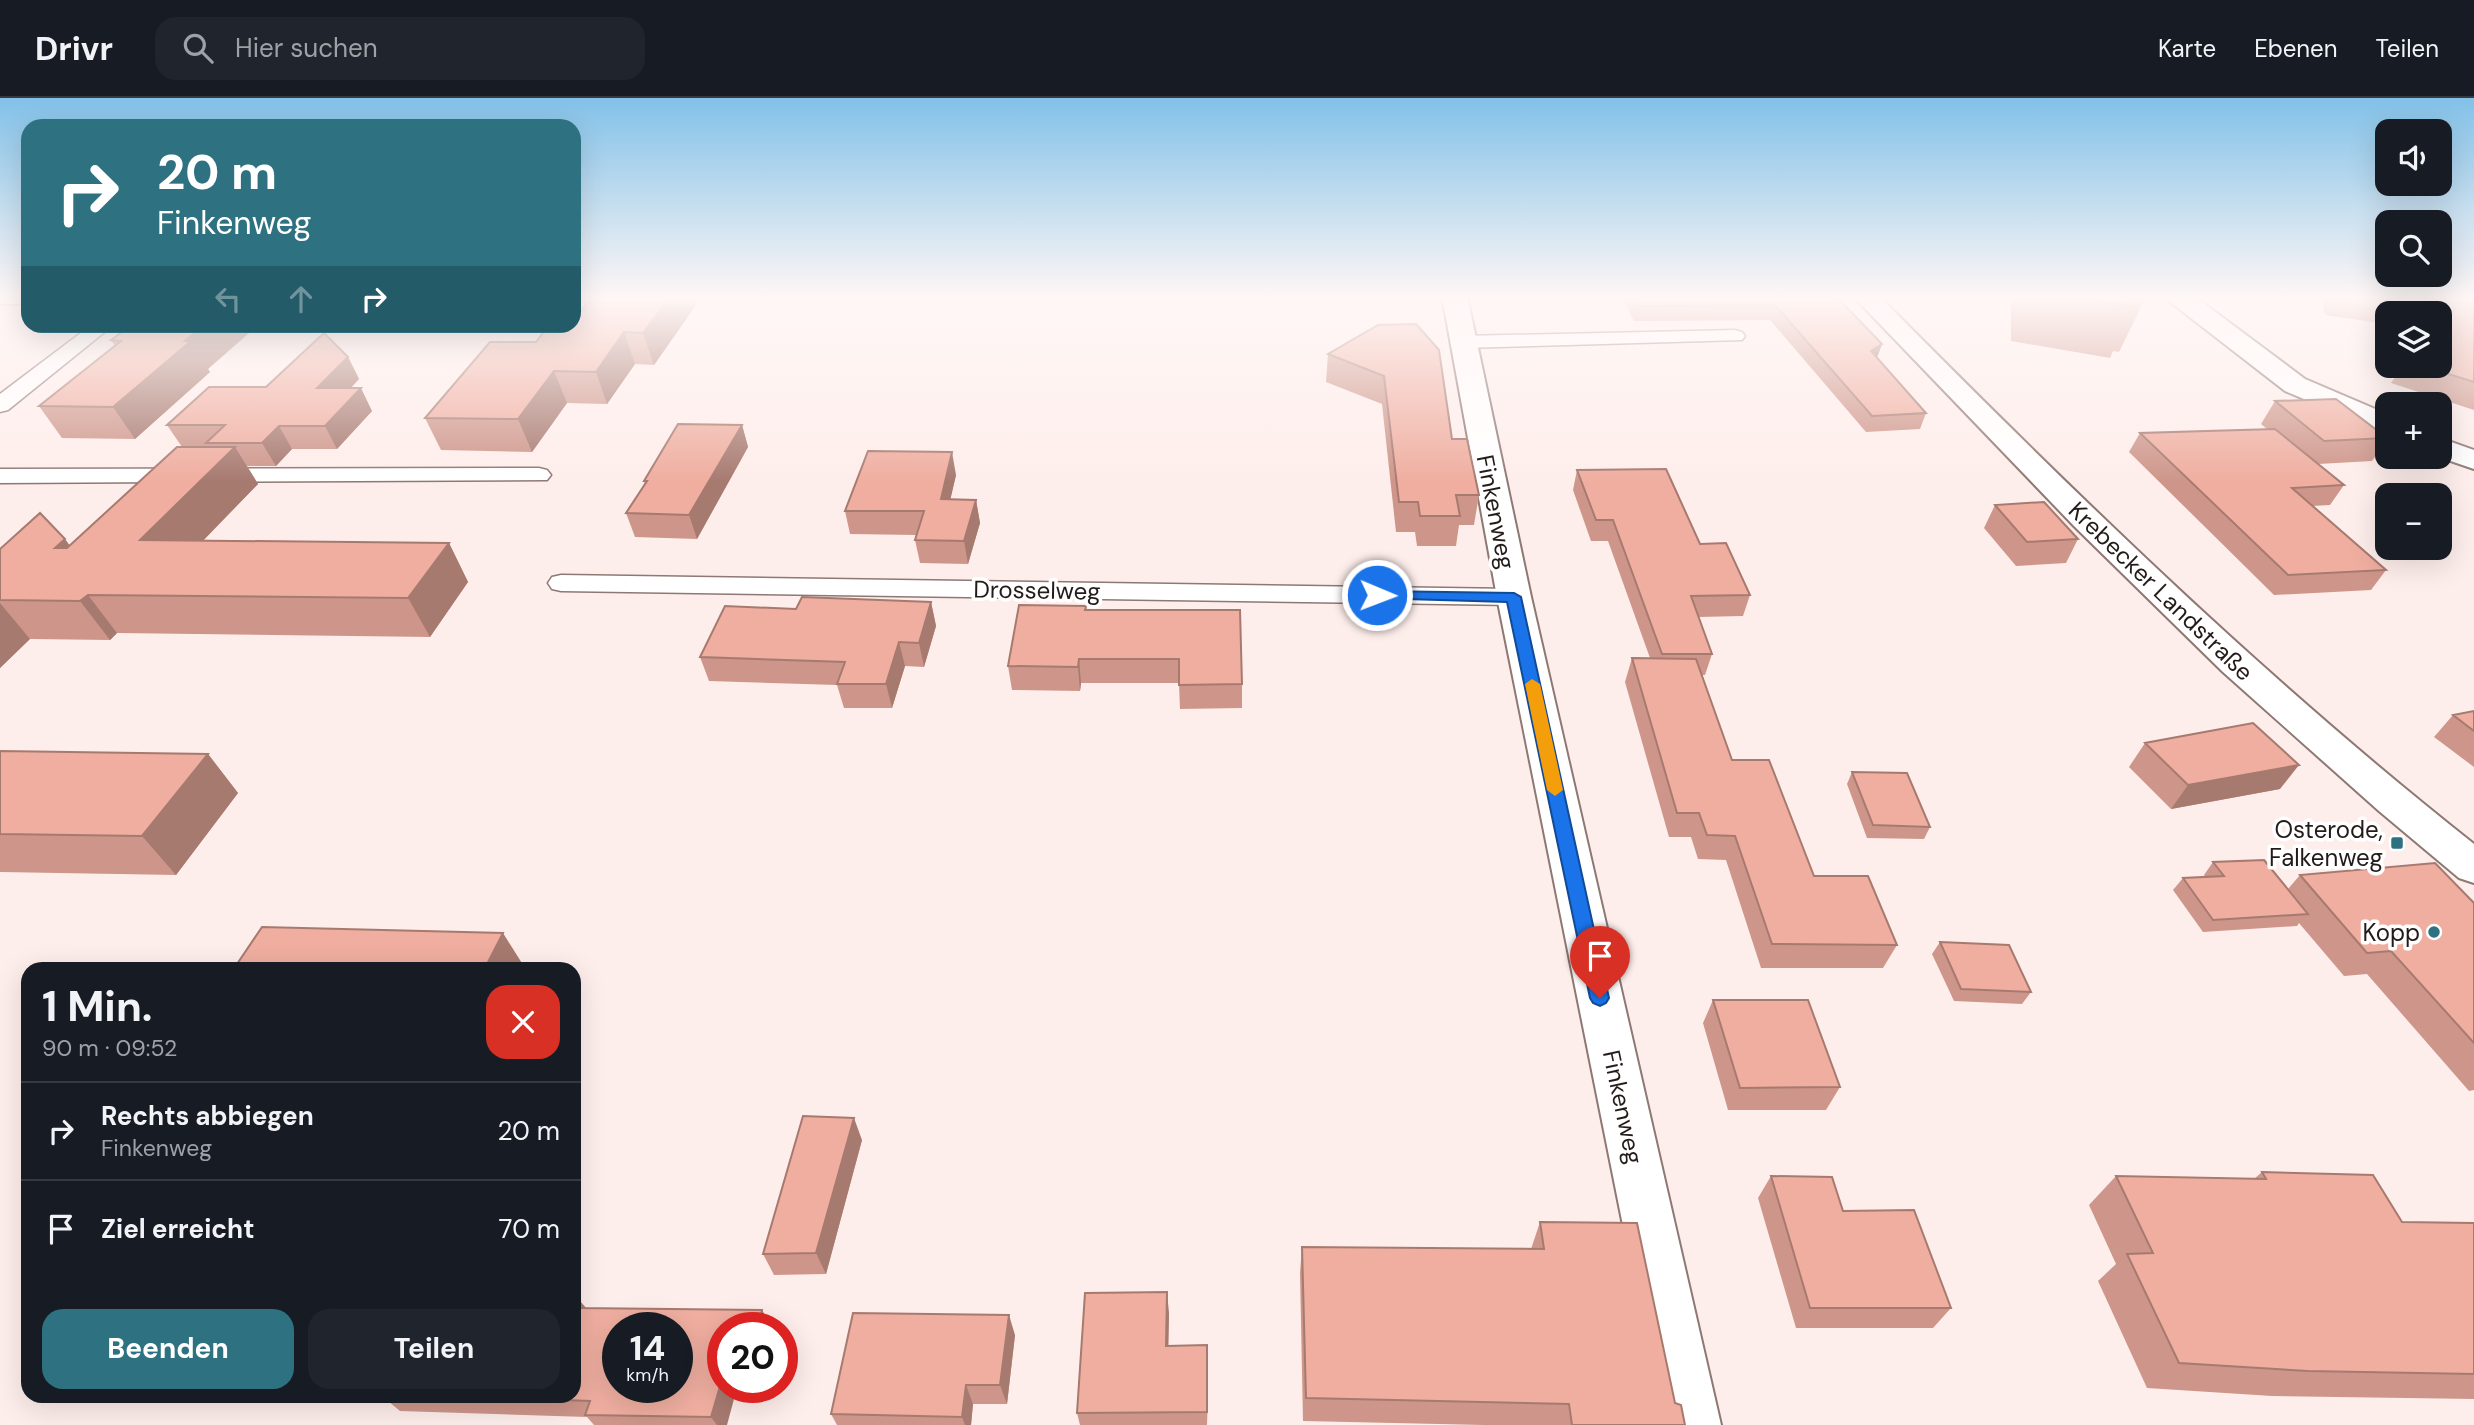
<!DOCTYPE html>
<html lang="de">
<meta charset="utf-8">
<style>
:root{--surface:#171b24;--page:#20242c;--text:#f1f3f6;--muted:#9ea1a6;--line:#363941;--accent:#2e7282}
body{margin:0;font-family:"DM Sans",sans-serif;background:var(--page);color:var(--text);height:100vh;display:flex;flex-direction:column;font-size:26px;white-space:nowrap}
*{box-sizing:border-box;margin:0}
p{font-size:23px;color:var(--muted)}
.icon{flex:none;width:38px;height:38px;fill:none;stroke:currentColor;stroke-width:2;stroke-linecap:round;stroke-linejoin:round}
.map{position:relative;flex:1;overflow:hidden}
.details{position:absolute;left:21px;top:864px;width:560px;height:441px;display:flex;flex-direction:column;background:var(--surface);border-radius:21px;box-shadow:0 7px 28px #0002}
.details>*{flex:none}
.hud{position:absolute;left:21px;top:21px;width:560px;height:214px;border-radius:21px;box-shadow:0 7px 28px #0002;background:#2e7282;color:#fff;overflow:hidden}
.tools{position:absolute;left:2375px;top:21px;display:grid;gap:14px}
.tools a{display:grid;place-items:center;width:77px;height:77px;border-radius:14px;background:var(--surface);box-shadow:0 7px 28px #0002;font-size:35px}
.speed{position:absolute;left:602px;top:1214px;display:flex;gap:14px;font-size:35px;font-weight:700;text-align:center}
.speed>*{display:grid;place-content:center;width:91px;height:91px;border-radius:50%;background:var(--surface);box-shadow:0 7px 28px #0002;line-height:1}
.speed small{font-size:18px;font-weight:400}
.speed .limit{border:10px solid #d22;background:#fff;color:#111}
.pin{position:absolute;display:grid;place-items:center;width:60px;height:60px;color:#fff;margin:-72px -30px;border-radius:50% 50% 50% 0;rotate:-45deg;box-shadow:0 0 7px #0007}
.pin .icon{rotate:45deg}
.me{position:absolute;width:77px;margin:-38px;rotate:91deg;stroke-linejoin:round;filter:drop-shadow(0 0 5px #0008)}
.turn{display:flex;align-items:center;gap:24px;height:147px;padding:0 21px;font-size:32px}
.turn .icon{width:91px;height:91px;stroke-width:2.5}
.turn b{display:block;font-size:49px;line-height:60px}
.lanes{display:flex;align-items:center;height:66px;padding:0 21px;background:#0003;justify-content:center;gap:35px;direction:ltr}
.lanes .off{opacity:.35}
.round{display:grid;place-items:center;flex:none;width:74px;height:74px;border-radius:21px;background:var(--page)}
.overview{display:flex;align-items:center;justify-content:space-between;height:119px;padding:0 21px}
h1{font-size:42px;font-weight:700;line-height:52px}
.primary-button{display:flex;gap:14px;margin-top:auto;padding:14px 21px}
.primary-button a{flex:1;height:80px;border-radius:21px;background:var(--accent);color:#fff;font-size:28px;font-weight:700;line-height:80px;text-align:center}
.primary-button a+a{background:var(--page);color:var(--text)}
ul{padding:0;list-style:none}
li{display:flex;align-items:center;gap:21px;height:98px;padding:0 21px;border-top:2px solid var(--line)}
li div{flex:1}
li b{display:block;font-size:26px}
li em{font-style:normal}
header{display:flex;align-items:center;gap:42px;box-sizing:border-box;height:98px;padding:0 35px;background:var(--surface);border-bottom:2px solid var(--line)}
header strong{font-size:33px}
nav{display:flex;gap:38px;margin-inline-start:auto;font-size:24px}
.search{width:490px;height:63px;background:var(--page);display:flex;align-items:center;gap:18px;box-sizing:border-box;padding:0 24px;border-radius:21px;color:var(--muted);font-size:26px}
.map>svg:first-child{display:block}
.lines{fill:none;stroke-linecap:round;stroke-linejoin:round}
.service-casing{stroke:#8e7873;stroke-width:3}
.minor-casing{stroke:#8e7873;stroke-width:4}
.secondary-casing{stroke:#8e7873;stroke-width:4}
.service{fill:#fff;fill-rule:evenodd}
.minor{fill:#fff;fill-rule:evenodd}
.secondary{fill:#fff;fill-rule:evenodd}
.wall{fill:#ce968a}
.shaded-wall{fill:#a77a70}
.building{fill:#efaea0;stroke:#a77a70;stroke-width:2;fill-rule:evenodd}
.route{fill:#1a73e8;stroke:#114b97;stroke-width:2}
.slow{fill:#f59e0b}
.poi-dot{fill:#2e7282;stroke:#fff;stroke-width:2.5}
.labels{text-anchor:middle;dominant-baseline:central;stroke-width:7;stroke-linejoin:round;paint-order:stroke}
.street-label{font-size:24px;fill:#231b19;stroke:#fff}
.poi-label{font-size:24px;fill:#231b19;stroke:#fff;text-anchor:end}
</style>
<header>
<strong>Drivr</strong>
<div class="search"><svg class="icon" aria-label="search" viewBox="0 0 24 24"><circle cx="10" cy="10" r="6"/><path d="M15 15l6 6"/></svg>Hier suchen</div>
<nav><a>Karte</a><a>Ebenen</a><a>Teilen</a></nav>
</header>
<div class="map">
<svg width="2474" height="1327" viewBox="0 0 2474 1327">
<rect width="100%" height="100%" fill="#feeeeb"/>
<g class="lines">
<!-- service casing -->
<g class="service-casing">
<path id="service" d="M 0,198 L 28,198 L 28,206 L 0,206 Z
M 90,228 L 112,228 L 8,312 L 0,314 L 0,296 Z
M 1735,232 L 1742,234 L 1745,238 L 1742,242 L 1462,250 L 1455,248 L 1452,244 L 1455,240 L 1462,238 Z
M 539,370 L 547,372 L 551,377 L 547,382 L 0,385 L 0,371 Z
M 561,477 L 1514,491 L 1523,493 L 1527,499 L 1523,505 L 1514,507 L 561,493 L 552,491 L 548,485 L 552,479 Z"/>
</g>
<!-- minor casing -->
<g class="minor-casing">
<path id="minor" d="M 1442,198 L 1467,198 L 1531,499 L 1721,1327 L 1663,1327 L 1497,499 Z
M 2166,198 L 2194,198 L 2305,281 L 2387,316 L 2387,336 L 2285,293 L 2169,203 Z
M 2440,340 L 2474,352 L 2474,371 L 2439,359 Z"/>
</g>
<!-- secondary casing -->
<g class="secondary-casing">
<path id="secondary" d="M 1853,198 L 1879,198 C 2069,390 2261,578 2474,746 L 2474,785 L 2459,780 L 2379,713 L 2223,574 L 2074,428 Z"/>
</g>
<!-- service -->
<use href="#service" class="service"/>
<!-- minor -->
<use href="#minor" class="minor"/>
<!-- secondary -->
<use href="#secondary" class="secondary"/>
</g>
<!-- wall -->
<path class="wall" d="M 593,198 L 693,198 L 696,207 L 654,267 L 635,266 L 607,306 L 567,305 L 532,354 L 441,352 L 425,320 L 536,244 L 565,233 Z
M 1622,198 L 1836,198 L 1882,246 L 1877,260 L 1926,315 L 1920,331 L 1866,334 L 1770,222 L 1634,223 Z
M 2011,198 L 2144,198 L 2144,203 L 2119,254 L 2113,253 L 2110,260 L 2011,243 Z
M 2321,198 L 2474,198 L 2474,312 L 2391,285 L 2403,268 L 2440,268 L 2440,215 L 2387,215 L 2387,226 L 2325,217 Z
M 1378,227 L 1452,341 L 1479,397 L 1474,427 L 1459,427 L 1456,448 L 1417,448 L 1415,434 L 1396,434 L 1382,306 L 1326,284 L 1328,256 Z
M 130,228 L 208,271 L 210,274 L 135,341 L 62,340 L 39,308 L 115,248 L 111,242 Z
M 348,259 L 359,281 L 351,290 L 372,313 L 337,351 L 292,351 L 276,368 L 247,368 L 258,386 L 203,442 L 449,445 L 468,484 L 430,539 L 117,535 L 110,542 L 30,541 L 0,570 L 0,451 L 70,447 L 182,349 L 167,327 Z
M 2275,303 L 2387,340 L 2387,341 L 2372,363 L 2318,366 L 2344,387 L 2330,407 L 2312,408 L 2386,472 L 2371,492 L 2274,497 L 2129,354 L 2140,335 L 2267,331 L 2261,326 Z
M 742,327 L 748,349 L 697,441 L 635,439 L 626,415 L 645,386 L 644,383 Z
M 1577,372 L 1700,446 L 1750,497 L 1743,518 L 1698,519 L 1712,556 L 1705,577 L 1702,577 L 1732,662 L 1814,778 L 1897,847 L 1883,870 L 1761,870 L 1726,762 L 1698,761 L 1691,739 L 1669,739 L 1625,584 L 1632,560 L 1650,560 L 1608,443 L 1591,443 L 1573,392 Z
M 956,377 L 950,402 L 976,402 L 980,425 L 968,466 L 920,465 L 915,442 L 916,437 L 850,436 L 845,413 Z
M 1995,407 L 2078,441 L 2066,465 L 2016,468 L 1984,430 Z
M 931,504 L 936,528 L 924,569 L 905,568 L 892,610 L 844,610 L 837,587 L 709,583 L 700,559 L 796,511 Z
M 1086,508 L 1087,512 L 1242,586 L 1242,610 L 1180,611 L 1179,585 L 1081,585 L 1080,593 L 1012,592 L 1008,568 Z
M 2474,613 L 2474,669 L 2434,639 L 2453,617 Z
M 2145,645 L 2280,691 L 2171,711 L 2129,669 Z
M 0,653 L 208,656 L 238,695 L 176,777 L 0,774 Z
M 1852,674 L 1930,729 L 1924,741 L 1867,740 L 1847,686 Z
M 2213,764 L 2288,791 L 2300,777 L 2474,805 L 2474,992 L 2469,993 L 2367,876 L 2344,878 L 2299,825 L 2297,828 L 2203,834 L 2173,792 L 2183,780 L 2205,779 L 2204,777 Z
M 1940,844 L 2031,894 L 2022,906 L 1954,903 L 1932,856 Z
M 1713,902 L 1840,989 L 1826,1012 L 1728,1012 L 1703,925 Z
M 862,1042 L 826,1176 L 774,1177 L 763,1156 Z
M 2262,1074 L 2402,1124 L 2474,1125 L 2474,1301 L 2272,1298 L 2147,1290 L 2098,1183 L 2116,1166 L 2089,1107 L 2116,1078 L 2254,1081 Z
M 1771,1078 L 1843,1113 L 1951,1210 L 1933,1230 L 1796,1230 L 1758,1100 Z
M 1540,1124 L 1675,1305 L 1685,1327 L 1484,1327 L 1303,1323 L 1300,1175 L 1302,1149 L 1531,1151 Z
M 580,1203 L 586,1210 L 723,1230 L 727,1327 L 594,1327 L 587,1319 L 400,1313 L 382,1298 L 574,1298 Z
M 1169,1215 L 1168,1248 L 1208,1266 L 1207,1327 L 1080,1327 L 1077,1315 Z
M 1015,1237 L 1007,1306 L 973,1306 L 971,1327 L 837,1327 L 831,1316 Z"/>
<!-- shaded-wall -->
<path class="shaded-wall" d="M 671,198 L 693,198 L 696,207 L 654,267 L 643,235 Z
M 203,228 L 257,228 L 208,271 L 210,274 L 135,341 L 113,309 L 185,243 Z
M 624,234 L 635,266 L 607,306 L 596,274 Z
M 1882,246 L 1876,262 L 1871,253 Z
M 348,259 L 359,281 L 329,312 L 317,290 Z
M 554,273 L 567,305 L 532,354 L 518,321 Z
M 361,290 L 372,313 L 337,351 L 325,328 Z
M 742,327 L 748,349 L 697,441 L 689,417 Z
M 279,328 L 292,351 L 276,368 L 262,345 Z
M 235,349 L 258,386 L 167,480 L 140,442 Z
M 952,354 L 956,377 L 945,425 L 941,401 Z
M 976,402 L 980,425 L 968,466 L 964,443 Z
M 65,441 L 93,479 L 55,450 Z
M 449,445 L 468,484 L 430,539 L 408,500 Z
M 88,497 L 117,535 L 110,542 L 80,503 Z
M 931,504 L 936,528 L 924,569 L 919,545 Z
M 0,505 L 30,541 L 0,570 Z
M 899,544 L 905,568 L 892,610 L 886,586 Z
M 1079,561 L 1081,585 L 1080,593 L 1078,569 Z
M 208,656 L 238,695 L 176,777 L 142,738 Z
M 2299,667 L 2280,691 L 2171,711 L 2188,687 Z
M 503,835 L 525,870 L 524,872 L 484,872 Z
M 854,1020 L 862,1042 L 826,1176 L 816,1155 Z
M 1167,1194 L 1169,1215 L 1168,1268 L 1166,1248 Z
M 580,1203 L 596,1222 L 578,1210 Z
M 762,1212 L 773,1230 L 758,1230 Z
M 1009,1217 L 1015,1237 L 1007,1306 L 1000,1287 Z
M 1207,1247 L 1208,1266 L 1207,1327 Z
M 723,1278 L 723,1290 L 737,1290 L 727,1327 L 717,1327 L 711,1319 Z
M 966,1287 L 973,1306 L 971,1327 L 965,1327 L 962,1319 Z"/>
<!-- building -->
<path class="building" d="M 593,198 L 671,198 L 643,235 L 624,234 L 596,274 L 554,273 L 518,321 L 425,320 L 490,244 L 536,244 L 545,232 L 565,233 L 569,228 L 574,228 L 574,222 Z
M 1632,198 L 1836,198 L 1882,246 L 1871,253 L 1926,315 L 1872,318 L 1775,207 L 1638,208 Z
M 2068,198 L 2144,198 L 2144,203 L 2134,201 L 2135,209 Z
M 2359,198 L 2474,198 L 2474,284 L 2423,268 L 2440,268 L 2440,227 L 2454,212 Z
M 1416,226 L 1439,252 L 1452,341 L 1467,341 L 1479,397 L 1456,397 L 1460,418 L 1420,418 L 1418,404 L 1399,404 L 1384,278 L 1328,256 L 1378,227 Z
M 130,228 L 203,228 L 185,243 L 191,243 L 113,309 L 39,308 L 121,243 L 111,242 Z
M 324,235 L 348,259 L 317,290 L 361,290 L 325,328 L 279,328 L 262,345 L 206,345 L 225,327 L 167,327 L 209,289 L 266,289 Z
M 2336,301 L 2387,340 L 2324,343 L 2275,303 Z
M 678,326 L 742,327 L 689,417 L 626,415 L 647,383 L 644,383 Z
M 2275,331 L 2344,387 L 2292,390 L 2386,472 L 2288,477 L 2140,335 Z
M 177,349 L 235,349 L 140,442 L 449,445 L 408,500 L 88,497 L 80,503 L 0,502 L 0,451 L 40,415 L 65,441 L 55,450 L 67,450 Z
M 868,353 L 952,354 L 941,401 L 976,402 L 964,443 L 915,442 L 924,413 L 845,413 Z
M 1666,371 L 1700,446 L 1726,445 L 1750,497 L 1691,498 L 1712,556 L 1662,556 L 1613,422 L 1596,422 L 1577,372 Z
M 2044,404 L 2078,441 L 2027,444 L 1995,407 Z
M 802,499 L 931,504 L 919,545 L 899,544 L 886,586 L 837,586 L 845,564 L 700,559 L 725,508 L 796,511 Z
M 1019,507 L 1086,508 L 1085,512 L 1240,512 L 1242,586 L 1179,587 L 1179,561 L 1079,561 L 1078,569 L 1008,568 Z
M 1632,560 L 1696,561 L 1732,662 L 1769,662 L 1814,778 L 1868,778 L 1897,847 L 1772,846 L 1735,738 L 1707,737 L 1699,715 L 1677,715 Z
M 2474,613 L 2474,633 L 2453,617 Z
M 2253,625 L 2299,667 L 2188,687 L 2145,645 Z
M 0,653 L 208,656 L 142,738 L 0,736 Z
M 1852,674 L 1907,675 L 1930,729 L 1873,727 Z
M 2264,762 L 2308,816 L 2213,822 L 2183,780 L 2224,778 L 2213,764 Z
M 2435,765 L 2474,805 L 2474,945 L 2391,853 L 2367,855 L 2300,777 Z
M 262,829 L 503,835 L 484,872 L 233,872 Z
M 1940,844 L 2009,847 L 2031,894 L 1961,891 Z
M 1713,902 L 1808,902 L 1840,989 L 1740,990 Z
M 803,1018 L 854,1020 L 816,1155 L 763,1156 Z
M 2262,1074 L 2373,1077 L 2402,1124 L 2474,1125 L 2474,1276 L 2308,1273 L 2179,1265 L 2127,1156 L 2153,1155 L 2116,1078 L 2266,1081 Z
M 1771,1078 L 1832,1079 L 1843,1113 L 1914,1112 L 1951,1210 L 1810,1210 Z
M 1540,1124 L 1637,1125 L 1675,1305 L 1681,1307 L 1685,1327 L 1572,1327 L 1569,1306 L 1306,1300 L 1302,1149 L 1544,1151 Z
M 1167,1194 L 1166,1248 L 1207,1247 L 1207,1314 L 1077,1315 L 1085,1195 Z
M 574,1203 L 580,1203 L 578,1210 L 762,1212 L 758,1230 L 723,1230 L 723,1278 L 711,1319 L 585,1317 L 590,1303 L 454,1298 L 574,1298 ZM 618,1230 L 677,1230 L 677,1290 L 618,1290 Z
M 853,1215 L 1009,1217 L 1000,1287 L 966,1287 L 962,1319 L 831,1316 Z"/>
<!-- sky -->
<linearGradient id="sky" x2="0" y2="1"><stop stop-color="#82c1e8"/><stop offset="0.52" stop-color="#fff7f6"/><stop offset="1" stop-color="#fff7f6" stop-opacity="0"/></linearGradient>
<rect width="2474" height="384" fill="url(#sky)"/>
<!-- route -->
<path class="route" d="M 1377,493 L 1514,495 L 1521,499 L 1609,900 L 1606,905 L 1600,908 L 1593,905 L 1590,900 L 1507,504 L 1372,500 L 1370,497 Z"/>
<!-- slow -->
<path class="slow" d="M 1532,581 L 1540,586 L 1563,692 L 1555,698 L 1547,692 L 1525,586 Z"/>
<!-- markers -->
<g class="poi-dot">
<rect x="2390" y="738" width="14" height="14" rx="3.5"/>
<circle cx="2434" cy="834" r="7"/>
</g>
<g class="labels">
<!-- street labels -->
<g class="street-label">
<text transform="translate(1496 414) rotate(79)">Finkenweg</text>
<text transform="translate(1037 492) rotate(1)">Drosselweg</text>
<text transform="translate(2161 493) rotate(44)">Krebecker Landstraße</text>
<text transform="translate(1623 1009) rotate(78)">Finkenweg</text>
</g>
<!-- poi labels -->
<g class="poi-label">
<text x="2383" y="731">Osterode,<tspan x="2383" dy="28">Falkenweg</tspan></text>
<text x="2420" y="834">Kopp</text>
</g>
</g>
</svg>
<div class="tools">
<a><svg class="icon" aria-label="sound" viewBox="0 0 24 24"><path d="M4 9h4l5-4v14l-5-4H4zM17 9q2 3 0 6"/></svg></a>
<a><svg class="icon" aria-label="search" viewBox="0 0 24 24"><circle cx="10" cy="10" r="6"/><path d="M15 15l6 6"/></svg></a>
<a><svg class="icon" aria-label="layers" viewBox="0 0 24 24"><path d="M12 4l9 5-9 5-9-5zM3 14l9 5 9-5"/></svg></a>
<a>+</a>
<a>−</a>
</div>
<div class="speed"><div>14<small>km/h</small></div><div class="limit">20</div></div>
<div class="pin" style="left:1600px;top:900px;background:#d93025"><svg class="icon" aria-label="arrive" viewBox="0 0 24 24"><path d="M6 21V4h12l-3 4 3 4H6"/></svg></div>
<svg class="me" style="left:1377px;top:497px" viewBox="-20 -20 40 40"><circle r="17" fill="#1a73e8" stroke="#fff" stroke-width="3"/><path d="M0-11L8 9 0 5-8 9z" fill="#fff"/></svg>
<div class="hud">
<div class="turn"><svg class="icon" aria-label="right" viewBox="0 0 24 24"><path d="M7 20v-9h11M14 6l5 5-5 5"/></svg><div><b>20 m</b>Finkenweg</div></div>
<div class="lanes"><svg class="icon off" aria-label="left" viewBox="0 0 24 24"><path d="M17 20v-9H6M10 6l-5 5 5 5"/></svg><svg class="icon off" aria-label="ahead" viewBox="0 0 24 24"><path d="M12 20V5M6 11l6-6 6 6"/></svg><svg class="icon" aria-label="right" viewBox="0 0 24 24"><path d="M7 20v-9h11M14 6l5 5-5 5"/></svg></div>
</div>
<section class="details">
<div class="overview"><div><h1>1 Min.</h1><p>90 m · 09:52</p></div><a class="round" style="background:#d93025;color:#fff"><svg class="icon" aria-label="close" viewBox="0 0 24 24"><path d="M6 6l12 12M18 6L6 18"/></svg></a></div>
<ul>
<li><svg class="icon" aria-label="right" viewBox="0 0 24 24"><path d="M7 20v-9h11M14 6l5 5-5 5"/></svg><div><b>Rechts abbiegen</b><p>Finkenweg</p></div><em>20 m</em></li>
<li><svg class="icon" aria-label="arrive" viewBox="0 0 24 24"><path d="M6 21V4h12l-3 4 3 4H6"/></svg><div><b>Ziel erreicht</b></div><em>70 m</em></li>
</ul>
<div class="primary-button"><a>Beenden</a><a>Teilen</a></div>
</section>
</div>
